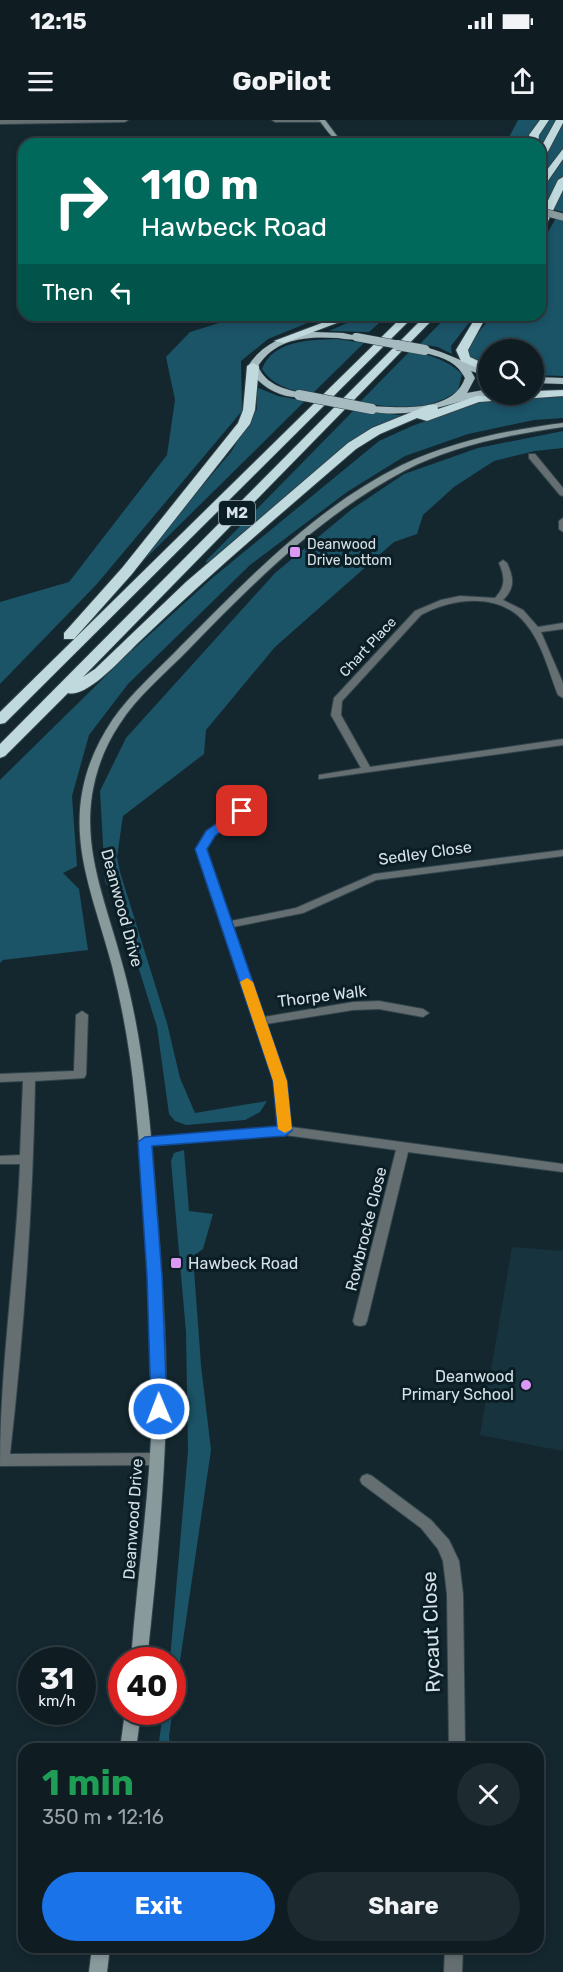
<!DOCTYPE html>
<meta charset="utf-8">
<style>
:root{--surface:#0f1d23;--page:#1d2a30;--text:#f1f3f6;--muted:#9ba2a6;--line:#2f3b41;--accent:#1a73e8}
body{margin:0;font-family:Rubik,sans-serif;background:var(--page);color:var(--text);height:100vh;display:flex;flex-direction:column;font-size:22px;white-space:nowrap}
*{box-sizing:border-box;margin:0}
p{font-size:20px;color:var(--muted)}
.icon{flex:none;width:33px;height:33px;fill:none;stroke:currentColor;stroke-width:2;stroke-linecap:round;stroke-linejoin:round}
.map{position:relative;flex:1;overflow:hidden}
.sheet{position:absolute;left:18px;top:1623px;width:526px;height:210px;display:flex;flex-direction:column;background:var(--surface);border-radius:18px;box-shadow:0 3px 9px #0003,0 0 0 2px var(--line)}
.sheet>*{flex:none}
.hud{position:absolute;left:18px;top:18px;width:528px;height:183px;border-radius:18px;box-shadow:0 3px 9px #0003,0 0 0 2px var(--line);background:#00695c;color:#fff;overflow:hidden}
.controls{position:absolute;left:478px;top:219px;display:grid;gap:12px}
.controls a{display:grid;place-items:center;width:66px;height:66px;border-radius:50%;background:var(--surface);box-shadow:0 3px 9px #0003,0 0 0 2px var(--line);font-size:30px}
.speed{position:absolute;left:18px;top:1527px;display:flex;gap:12px;font-size:30px;font-weight:700;text-align:center}
.speed>*{display:grid;place-content:center;width:78px;height:78px;border-radius:50%;background:var(--surface);box-shadow:0 3px 9px #0003,0 0 0 2px var(--line);line-height:1}
.speed small{font-size:15px;font-weight:400}
.speed .limit{border:9px solid #d22;background:#fff;color:#111}
.pin{position:absolute;display:grid;place-items:center;width:51px;height:51px;color:#fff;margin:-26px;border-radius:12px;box-shadow:0 3px 9px #0006}
.me{position:absolute;width:66px;margin:-33px;rotate:359deg;stroke-linejoin:round;filter:drop-shadow(0 0 4px #0008)}
.turn{display:flex;align-items:center;gap:21px;height:126px;padding:0 24px;font-size:27px}
.turn .icon{width:78px;height:78px;stroke-width:2.5}
.turn b{display:block;font-size:42px;line-height:51px}
.then{display:flex;align-items:center;height:57px;padding:0 24px;background:#0003;gap:12px;font-size:22px}
.round{display:grid;place-items:center;flex:none;width:63px;height:63px;border-radius:32px;background:var(--page)}
.summary{display:flex;align-items:center;justify-content:space-between;height:102px;padding:0 24px}
h1{font-size:36px;font-weight:700;line-height:45px;color:#1e9e55}
.button{display:flex;gap:12px;margin-top:auto;padding:12px 24px}
.button a{flex:1;height:69px;border-radius:36px;background:var(--accent);color:#fff;font-size:24px;font-weight:700;line-height:69px;text-align:center}
.button a+a{background:var(--page);color:var(--text)}
.status{display:flex;justify-content:space-between;align-items:center;height:42px;padding:0 30px;background:var(--surface);direction:ltr}
.status svg{height:16px;fill:currentColor}
header{display:flex;justify-content:space-between;align-items:center;height:78px;padding:0 24px;background:var(--surface);font-size:27px;font-weight:700}
.map>svg:first-child{display:block}
.built{fill:#17333d}
.green{fill:#1b5367}
.lines{fill:none;stroke-linecap:round;stroke-linejoin:round}
.street-casing{stroke:#33454c;stroke-width:2}
.secondary-casing{stroke:#33454c;stroke-width:2}
.primary-casing{stroke:#33454c;stroke-width:1}
.highway-casing{stroke:#33454c;stroke-width:2}
.street{fill:#656f71;fill-rule:evenodd}
.secondary{fill:#899a9d;fill-rule:evenodd}
.primary{fill:#a5bbbf;fill-rule:evenodd}
.highway{fill:#bfd9dd;fill-rule:evenodd}
.secondary-bridge-casing{stroke:#33454c;stroke-width:8;stroke-linecap:butt}
.primary-bridge-far1-casing{stroke:#33454c;stroke-width:9;stroke-linecap:butt}
.primary-bridge-casing{stroke:#33454c;stroke-width:11;stroke-linecap:butt}
.secondary-bridge{stroke:#899a9d;stroke-width:7}
.primary-bridge-far1{stroke:#a5bbbf;stroke-width:8}
.primary-bridge{stroke:#a5bbbf;stroke-width:10}
.route{fill:#1a73e8;stroke:#114b97;stroke-width:1.5}
.slow{fill:#f59e0b}
.poi-dot{fill:#db99f5;stroke:#0b1e25;stroke-width:2}
.labels{text-anchor:middle;dominant-baseline:central;stroke-width:6;stroke-linejoin:round;paint-order:stroke}
.far-poi-label{font-size:14px;fill:#d6e2e7;stroke:#0b1e25;text-anchor:start}
.far-street-label{font-size:14px;fill:#d6e2e7;stroke:#0b1e25}
.shield{fill:#0b1e25;stroke:#99a7ad;stroke-width:1.5}
.shield-label{font-size:15px;font-weight:bold;fill:#d6e2e7}
.street-label{font-size:16px;fill:#d6e2e7;stroke:#0b1e25}
.poi-label{font-size:16px;fill:#d6e2e7;stroke:#0b1e25;text-anchor:start}
.near-street-label{font-size:20px;fill:#d6e2e7;stroke:#0b1e25}
</style>
<div class="status"><b>12:15</b><svg viewBox="0 0 49 12"><path d="M0 12V9h3v3zM5 12V6h3v6zM10 12V3h3v9zM15 12V0h3v12zM26 1h20v11H26zM47 4h2v5h-2z"/></svg></div>
<header><svg class="icon" aria-label="menu" viewBox="0 0 24 24"><path d="M4 6h16M4 12h16M4 18h16"/></svg>GoPilot<svg class="icon" aria-label="share" viewBox="0 0 24 24"><path d="M12 15V3M7 8l5-5 5 5M5 13v7h14v-7"/></svg></header>
<div class="map">
<svg width="563" height="1852" viewBox="0 0 563 1852">
<rect width="100%" height="100%" fill="#14272f"/>
<!-- built -->
<path class="built" d="M 512,1127 L 563,1131 L 563,1331 L 480,1315 Z"/>
<!-- green -->
<path class="green" d="M 518,0 L 563,0 L 563,92 L 545,87 L 540,95 L 540,24 L 502,24 L 508,19 Z
M 556,98 L 563,100 L 563,256 L 534,255 L 534,230 L 489,230 L 489,248 C 478,243 470,241 467,228 L 492,195 L 540,195 L 540,126 Z
M 245,195 L 327,195 L 268,219 L 241,241 L 242,291 L 96,465 L 0,564 L 0,482 L 69,462 L 167,335 L 175,280 L 166,237 L 190,212 Z
M 365,195 L 388,195 L 369,212 L 329,211 Z
M 448,195 L 475,195 L 451,226 L 452,234 L 438,227 L 420,224 Z
M 337,219 L 364,223 L 312,274 C 292,271 273,266 262,249 C 273,220 310,220 337,219 Z
M 410,231 C 429,235 448,240 462,254 L 458,270 C 431,293 391,287 359,283 Z
M 256,267 L 278,276 L 305,281 L 137,447 L 134,447 L 231,332 L 257,289 Z
M 563,277 L 563,298 L 534,300 L 468,314 L 405,336 L 347,372 L 250,445 L 128,564 L 89,615 L 72,676 L 77,746 L 63,753 L 79,769 L 88,830 L 3,840 L 0,843 L 0,660 L 8,652 L 126,536 L 211,459 L 379,321 L 412,306 L 487,279 Z
M 354,290 L 408,296 L 340,332 L 208,442 L 205,442 Z
M 563,311 L 563,328 L 535,331 L 494,341 L 454,367 L 423,395 L 417,414 L 394,422 L 275,527 L 206,610 L 204,634 L 123,696 L 117,737 L 120,752 L 167,903 L 180,958 L 195,993 L 267,981 L 260,992 L 245,1000 L 186,1005 L 175,1001 L 169,994 L 157,907 L 122,795 L 105,761 L 100,671 L 126,618 L 275,453 L 352,389 L 404,354 L 478,328 Z
M 184,1030 L 189,1091 L 213,1094 L 203,1129 L 193,1136 L 201,1245 L 211,1330 L 169,1616 L 170,1629 L 158,1629 L 163,1592 L 172,1592 L 172,1540 L 170,1540 L 188,1331 L 186,1212 L 171,1041 L 174,1033 Z"/>
<g class="lines">
<!-- street casing -->
<g class="street-casing">
<path id="street" d="M 0,0 L 128,0 L 125,2 L 0,4 Z
M 272,0 L 325,0 L 322,2 L 275,2 Z
M 529,334 L 535,334 L 563,368 L 563,376 L 560,375 L 529,338 Z
M 563,398 L 563,412 L 559,409 L 559,401 Z
M 503,440 L 507,443 C 514,458 515,468 503,480 L 523,490 L 538,507 L 563,503 L 563,509 L 541,512 L 563,563 L 563,578 L 558,575 C 549,552 542,523 526,504 C 501,472 453,477 421,495 L 342,581 L 341,595 L 370,647 L 563,619 L 563,625 L 319,659 L 319,655 L 361,648 L 331,595 L 334,578 L 415,491 L 441,480 L 460,476 L 495,478 C 506,466 505,457 499,443 Z
M 242,688 L 247,691 L 246,693 L 214,715 L 206,729 L 231,801 L 296,788 L 374,754 L 563,730 L 563,736 L 376,760 L 303,793 L 233,807 L 264,897 L 353,882 L 379,881 L 423,889 L 429,893 L 423,897 L 379,889 L 353,890 L 266,904 L 286,961 L 291,1007 L 563,1044 L 563,1052 L 408,1032 L 367,1201 L 365,1205 L 360,1206 L 355,1205 L 353,1201 L 396,1030 L 285,1015 L 145,1026 L 139,1022 L 145,1018 L 278,1007 L 274,961 L 196,729 L 206,711 Z
M 82,891 L 88,895 L 86,955 L 84,958 L 35,961 C 33,1085 24,1210 10,1334 L 157,1333 L 162,1335 L 164,1339 L 162,1343 L 157,1345 L 0,1346 C 0,1245 16,1145 20,1044 L 0,1044 L 0,1036 L 20,1035 L 23,961 L 0,962 L 0,954 L 74,951 L 76,895 Z
M 367,1354 L 372,1356 L 431,1400 L 449,1420 L 459,1441 L 463,1474 L 465,1629 L 449,1629 L 447,1474 L 443,1441 L 438,1429 L 421,1408 L 362,1364 L 360,1360 L 362,1356 Z
M 445,1827 L 463,1827 L 462,1852 L 444,1852 Z"/>
</g>
<!-- secondary casing -->
<g class="secondary-casing">
<path id="secondary" d="M 319,0 L 325,0 L 337,16 L 350,24 C 334,24 328,11 319,0 Z
M 563,303 L 563,307 C 509,315 453,325 404,351 C 321,395 255,461 190,528 C 166,553 138,575 119,605 C 105,626 96,650 92,675 C 83,734 108,788 122,843 C 133,882 140,922 145,962 C 152,1014 155,1067 159,1119 C 163,1177 167,1234 166,1292 C 164,1375 156,1458 147,1540 L 131,1540 C 137,1457 150,1375 152,1291 C 153,1235 149,1180 146,1124 C 143,1076 140,1028 135,980 C 131,935 123,890 112,846 C 97,787 70,730 83,668 C 88,643 99,620 113,599 C 132,572 157,551 180,527 C 248,459 315,388 402,345 C 453,321 508,310 563,303 Z
M 125,1592 L 141,1592 L 136,1629 L 120,1629 Z
M 92,1827 L 110,1827 L 107,1852 L 89,1852 Z"/>
</g>
<!-- primary casing -->
<g class="primary-casing">
<path id="primary" d="M 313,212 L 343,213 L 361,217 C 354,221 346,219 338,218 C 307,216 276,218 258,246 C 266,265 284,269 302,273 L 302,277 C 281,279 257,266 248,246 C 264,222 285,215 313,212 Z
M 425,227 C 448,233 467,244 489,251 L 489,257 L 471,251 L 475,258 L 467,273 L 489,269 L 491,274 C 450,283 410,300 369,291 L 367,289 C 373,285 382,287 390,287 C 417,288 455,287 465,258 C 456,240 440,237 422,232 L 420,230 Z
M 534,257 L 563,258 L 563,264 L 534,263 Z"/>
</g>
<!-- highway casing -->
<g class="highway-casing">
<path id="highway" d="M 540,0 L 549,0 L 539,15 L 538,23 L 532,23 L 529,15 Z
M 556,0 L 563,0 L 563,3 L 545,37 L 540,40 L 540,29 Z
M 563,29 L 563,39 L 543,68 L 540,69 L 540,59 Z
M 563,57 L 563,70 L 545,107 L 540,110 L 540,97 L 558,60 Z
M 343,195 L 358,195 L 284,223 L 274,221 Z
M 404,195 L 415,195 L 5,603 L 0,604 L 0,592 Z
M 426,195 L 437,195 L 83,557 L 95,549 L 186,462 L 348,323 L 372,308 L 429,285 L 437,285 L 438,289 L 477,276 L 534,274 L 534,271 L 563,270 L 563,276 L 479,282 L 427,301 L 417,298 L 380,314 L 356,329 C 283,392 210,454 140,521 C 126,534 87,579 68,573 L 5,636 L 0,638 L 0,624 Z
M 477,195 L 487,195 L 468,230 L 470,237 L 489,246 L 489,253 L 461,241 L 456,230 Z
M 253,243 L 259,246 L 255,290 L 250,304 L 132,454 L 74,519 L 64,519 L 64,513 L 122,448 L 238,303 L 243,290 L 247,246 Z"/>
</g>
<!-- street -->
<use href="#street" class="street"/>
<!-- secondary -->
<use href="#secondary" class="secondary"/>
<!-- primary -->
<use href="#primary" class="primary"/>
<!-- highway -->
<use href="#highway" class="highway"/>
<!-- secondary-bridge casing -->
<g class="secondary-bridge-casing">
<path id="secondary-bridge" d="M 540,91 L 563,97"/>
</g>
<!-- primary-bridge-far1 casing -->
<g class="primary-bridge-far1-casing">
<path id="primary-bridge-far1" d="M 356,217 L 405,226"/>
</g>
<!-- primary-bridge casing -->
<g class="primary-bridge-casing">
<path id="primary-bridge" d="M 397,225 L 425,230
M 299,275 L 372,289"/>
</g>
<!-- secondary-bridge -->
<use href="#secondary-bridge" class="secondary-bridge"/>
<!-- primary-bridge-far1 -->
<use href="#primary-bridge-far1" class="primary-bridge-far1"/>
<!-- primary-bridge -->
<use href="#primary-bridge" class="primary-bridge"/>
</g>
<!-- route -->
<path class="route" d="M 237,689 L 247,691 L 215,716 L 207,729 L 287,961 L 292,1011 L 285,1016 L 152,1026 L 162,1156 L 167,1289 L 159,1296 L 151,1289 L 147,1156 L 138,1022 L 145,1017 L 277,1006 L 273,961 L 195,729 L 206,711 Z"/>
<!-- slow -->
<path class="slow" d="M 247,858 L 253,862 L 287,961 L 292,1009 L 285,1013 L 278,1009 L 273,961 L 240,862 Z"/>
<!-- markers -->
<g class="poi-dot">
<rect x="289" y="426" width="12" height="12" rx="3"/>
<rect x="170" y="1137" width="12" height="12" rx="3"/>
<circle cx="526" cy="1265" r="6"/>
</g>
<g class="labels">
<!-- far-poi labels -->
<g class="far-poi-label">
<text x="307" y="424">Deanwood<tspan x="307" dy="16">Drive bottom</tspan></text>
</g>
<!-- far-street labels -->
<g class="far-street-label">
<text transform="translate(368 527) rotate(-47)">Chart Place</text>
</g>
<!-- shield labels -->
<rect class="shield" x="219" y="381" width="36" height="24" rx="4.5"/>
<g class="shield-label">
<text x="237" y="393">M2</text>
</g>
<!-- street labels -->
<g class="street-label">
<text transform="translate(425 733) rotate(-8)">Sedley Close</text>
<text transform="translate(122 788) rotate(75)">Deanwood Drive</text>
<text transform="translate(322 876) rotate(-7)">Thorpe Walk</text>
<text transform="translate(366 1109) rotate(-76)">Rowbrocke Close</text>
<text transform="translate(133 1399) rotate(-86)">Deanwood Drive</text>
</g>
<!-- poi labels -->
<g class="poi-label">
<text x="188" y="1143">Hawbeck Road</text>
<text x="514" y="1256" text-anchor="end">Deanwood<tspan x="514" dy="18">Primary School</tspan></text>
</g>
<!-- near-street labels -->
<g class="near-street-label">
<text transform="translate(431 1512) rotate(-92)">Rycaut Close</text>
</g>
</g>
</svg>
<div class="controls">
<a><svg class="icon" aria-label="search" viewBox="0 0 24 24"><circle cx="10" cy="10" r="6"/><path d="M15 15l6 6"/></svg></a>
</div>
<div class="speed"><div>31<small>km/h</small></div><div class="limit">40</div></div>
<div class="pin" style="left:242px;top:691px;background:#d93025"><svg class="icon" aria-label="arrive" viewBox="0 0 24 24"><path d="M6 21V4h12l-3 4 3 4H6"/></svg></div>
<svg class="me" style="left:159px;top:1289px" viewBox="-20 -20 40 40"><circle r="17" fill="#1a73e8" stroke="#fff" stroke-width="3"/><path d="M0-11L8 9 0 5-8 9z" fill="#fff"/></svg>
<div class="hud">
<div class="turn"><svg class="icon" aria-label="right" viewBox="0 0 24 24"><path d="M7 20v-9h11M14 6l5 5-5 5"/></svg><div><b>110 m</b>Hawbeck Road</div></div>
<div class="then">Then<svg class="icon" aria-label="left" viewBox="0 0 24 24"><path d="M17 20v-9H6M10 6l-5 5 5 5"/></svg></div>
</div>
<section class="sheet">
<div class="summary"><div><h1>1 min</h1><p>350 m · 12:16</p></div><a class="round"><svg class="icon" aria-label="close" viewBox="0 0 24 24"><path d="M6 6l12 12M18 6L6 18"/></svg></a></div>
<div class="button"><a>Exit</a><a>Share</a></div>
</section>
</div>
